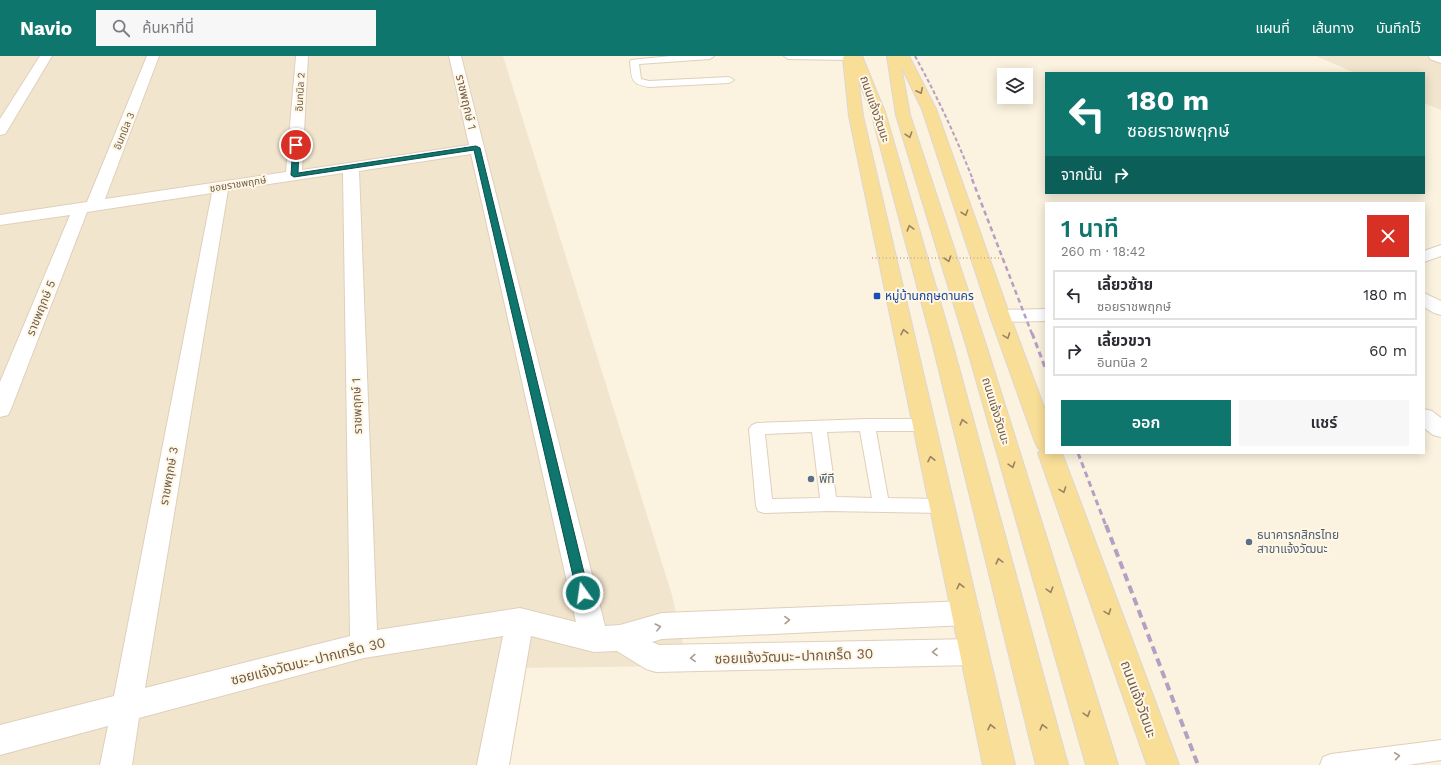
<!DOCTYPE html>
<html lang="th">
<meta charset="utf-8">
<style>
:root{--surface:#fff;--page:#f7f7f7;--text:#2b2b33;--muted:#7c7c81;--line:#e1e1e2;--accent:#0f766e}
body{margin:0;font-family:"Work Sans","Noto Sans Thai",sans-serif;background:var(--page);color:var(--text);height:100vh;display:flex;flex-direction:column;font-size:15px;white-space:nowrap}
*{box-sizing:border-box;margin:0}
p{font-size:13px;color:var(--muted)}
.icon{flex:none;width:22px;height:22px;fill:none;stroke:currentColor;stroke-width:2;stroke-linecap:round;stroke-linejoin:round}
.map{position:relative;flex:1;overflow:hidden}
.sheet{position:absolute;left:1045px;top:146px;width:380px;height:252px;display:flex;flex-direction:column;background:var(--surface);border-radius:0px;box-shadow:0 2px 10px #0003}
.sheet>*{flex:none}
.top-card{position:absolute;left:1045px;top:16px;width:380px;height:122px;border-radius:0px;box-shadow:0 2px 10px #0003;background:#0f766e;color:#fff;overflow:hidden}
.tools{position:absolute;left:997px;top:12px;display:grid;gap:8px}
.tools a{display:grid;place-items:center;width:36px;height:36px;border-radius:0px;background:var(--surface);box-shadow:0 2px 10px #0003;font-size:20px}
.pin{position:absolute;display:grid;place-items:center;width:34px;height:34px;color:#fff;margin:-17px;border:2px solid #fff;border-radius:50%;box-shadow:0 1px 4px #0007}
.me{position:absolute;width:44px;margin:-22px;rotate:346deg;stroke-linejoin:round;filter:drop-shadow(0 0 3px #0008)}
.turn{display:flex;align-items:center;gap:14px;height:84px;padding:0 16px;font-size:18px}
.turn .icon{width:52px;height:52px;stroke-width:2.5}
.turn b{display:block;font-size:28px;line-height:34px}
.then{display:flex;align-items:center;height:38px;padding:0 16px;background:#0003;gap:8px;font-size:15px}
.round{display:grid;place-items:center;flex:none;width:42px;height:42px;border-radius:0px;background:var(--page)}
.summary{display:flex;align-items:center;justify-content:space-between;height:68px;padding:0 16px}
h1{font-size:24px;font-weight:600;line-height:30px;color:var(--accent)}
.action{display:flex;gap:8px;margin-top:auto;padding:8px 16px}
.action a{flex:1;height:46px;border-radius:0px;background:var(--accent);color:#fff;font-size:16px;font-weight:600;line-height:46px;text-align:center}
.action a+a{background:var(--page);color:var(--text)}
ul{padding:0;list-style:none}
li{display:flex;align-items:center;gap:12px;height:50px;margin:0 8px 6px;padding:0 8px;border:2px solid var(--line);border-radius:0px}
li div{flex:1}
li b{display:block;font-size:15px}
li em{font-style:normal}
header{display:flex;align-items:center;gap:24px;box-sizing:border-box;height:56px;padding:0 20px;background:var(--accent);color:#fff}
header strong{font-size:19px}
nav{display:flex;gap:22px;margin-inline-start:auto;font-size:14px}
.search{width:280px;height:36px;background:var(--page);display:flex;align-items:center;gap:10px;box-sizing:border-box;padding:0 14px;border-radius:0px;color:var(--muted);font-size:15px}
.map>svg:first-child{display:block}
.residential{fill:#f2e5ce}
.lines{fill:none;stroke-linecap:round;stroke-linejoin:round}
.service-casing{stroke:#dfcfbc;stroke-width:2}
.minor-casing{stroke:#dfcfbc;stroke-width:2}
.primary-casing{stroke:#ddd7d3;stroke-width:2}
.service{fill:#fff;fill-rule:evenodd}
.minor{fill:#fff;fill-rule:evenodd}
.primary{fill:#f9de98;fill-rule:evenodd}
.rail-far3{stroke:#b69fc3;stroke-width:2;stroke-dasharray:4 2.5;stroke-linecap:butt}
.rail-far2{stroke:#b69fc3;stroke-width:2.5;stroke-dasharray:5 3.5;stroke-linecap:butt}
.rail-far1{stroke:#b69fc3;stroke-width:3;stroke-dasharray:6 4;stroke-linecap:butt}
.rail{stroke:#b69fc3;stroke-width:4;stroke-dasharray:8 5;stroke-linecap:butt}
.path-bridge{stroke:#d4b79b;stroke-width:2;stroke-dasharray:1 2.5;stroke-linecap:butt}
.oneway{stroke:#998260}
.oneway2{stroke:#a99c91}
.route{fill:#0f766e;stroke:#0a4d48}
.transit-dot{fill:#1a4fb4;stroke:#fff7e5;stroke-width:1.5}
.service-dot{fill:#5c6f8a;stroke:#fff7e5;stroke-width:1.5}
.labels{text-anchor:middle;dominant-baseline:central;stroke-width:4;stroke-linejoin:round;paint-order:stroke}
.far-street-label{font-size:10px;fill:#705a48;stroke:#fff7e5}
.street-label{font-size:12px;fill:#705a48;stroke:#fff7e5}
.transit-label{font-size:12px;fill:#164399;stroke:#fff7e5;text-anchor:start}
.service-label{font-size:12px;fill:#4e5e75;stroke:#fff7e5;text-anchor:start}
.near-street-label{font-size:14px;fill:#705a48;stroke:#fff7e5}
</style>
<header>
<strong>Navio</strong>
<div class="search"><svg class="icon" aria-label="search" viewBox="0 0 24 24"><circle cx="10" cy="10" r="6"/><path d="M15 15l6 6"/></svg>ค้นหาที่นี่</div>
<nav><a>แผนที่</a><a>เส้นทาง</a><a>บันทึกไว้</a></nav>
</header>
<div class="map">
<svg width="1441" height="709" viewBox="0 0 1441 709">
<rect width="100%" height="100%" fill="#fbf3df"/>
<!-- residential -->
<path class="residential" d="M 0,0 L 503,0 L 672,539 L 688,610 L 514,612 L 499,709 L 0,709 Z
M 1316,0 L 1441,0 L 1441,54 L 1424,47 L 1424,17 L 1355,17 Z"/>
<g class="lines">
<!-- service casing -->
<g class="service-casing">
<path id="service" d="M 671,0 L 714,0 L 710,3 L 639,8 L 641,23 L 649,25 L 729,21 L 734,24 L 729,27 L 649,31 C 630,28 632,23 630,6 L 631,4 Z
M 784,0 L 853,0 L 853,1 L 849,4 L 788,3 Z
M 867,363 L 924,363 L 929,365 L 932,369 L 929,373 L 924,375 L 876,375 L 888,442 L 941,443 L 947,445 L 949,450 L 947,455 L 941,457 L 829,455 L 764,457 L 758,455 L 756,450 L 749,373 L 752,369 L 757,367 ZM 860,375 L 872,442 L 836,441 L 827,376 ZM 812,376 L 820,442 L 772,443 L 765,378 Z
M 1441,684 L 1441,704 L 1408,709 L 1320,709 L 1323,701 L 1331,698 Z"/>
</g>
<!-- minor casing -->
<g class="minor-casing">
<path id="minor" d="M 40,0 L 52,0 L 7,75 L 5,78 L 0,79 L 0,63 Z
M 147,0 L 159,0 L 105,143 L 286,116 L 296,0 L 308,0 L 302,114 L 469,89 L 449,0 L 461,0 L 605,570 L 620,569 L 662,557 L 966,545 L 976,548 L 980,557 L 976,566 L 966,569 L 662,583 L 652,586 L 659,589 L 974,583 L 984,587 L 988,596 L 984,605 L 974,609 L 656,616 L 646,613 L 617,595 L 594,596 L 531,580 L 509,709 L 477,709 L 503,580 L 364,602 L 139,662 L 132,709 L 100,709 L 108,670 L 0,699 L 0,669 L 114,640 L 212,137 L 87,156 L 11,353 L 8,359 L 0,361 L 0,326 L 70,159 L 0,169 L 0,159 L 87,146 ZM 471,98 L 576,566 L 520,552 L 377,574 L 359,115 ZM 343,117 L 350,580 L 145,632 L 228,134 Z
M 1429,0 L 1441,0 L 1441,7 L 1430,3 Z
M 1441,189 L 1441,200 L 1424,206 L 1424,195 Z
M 1424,237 L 1441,245 L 1441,259 L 1434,257 L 1424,251 Z
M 1046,253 L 1046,265 L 1000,266 L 993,264 L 990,260 L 993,256 L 1000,254 Z
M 1424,353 L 1432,355 L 1441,362 L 1441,381 L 1433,379 L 1424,372 Z"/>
</g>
<!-- primary casing -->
<g class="primary-casing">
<path id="primary" d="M 844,0 L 862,0 L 885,56 L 953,290 L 1068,709 L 1036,709 L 933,290 L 871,56 L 858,23 L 863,60 L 1015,709 L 983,709 L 849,60 L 843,2 Z
M 887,0 L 909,0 L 936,53 L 1010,260 L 1046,356 L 1046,397 L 1062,397 L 1179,709 L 1147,709 L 1038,397 L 1041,393 L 1038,392 L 1035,386 L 990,260 L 922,53 L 901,10 L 910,59 L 987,292 L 1118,709 L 1086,709 L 967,292 L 896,59 Z"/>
</g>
<!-- service -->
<use href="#service" class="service"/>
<!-- minor -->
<use href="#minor" class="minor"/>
<!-- primary -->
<use href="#primary" class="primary"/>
<!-- rail-far3 -->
<path class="rail-far3" d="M 915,0 C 937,40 956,81 973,124"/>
<!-- rail-far2 -->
<path class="rail-far2" d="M 972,123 L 1032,278"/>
<!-- rail-far1 -->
<path class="rail-far1" d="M 1032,277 L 1046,314
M 1078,397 L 1106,470"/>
<!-- rail -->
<path class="rail" d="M 1106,469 L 1198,709"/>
<!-- path-bridge -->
<path class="path-bridge" d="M 872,202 L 1003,202"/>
</g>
<!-- one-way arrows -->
<defs><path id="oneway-chevron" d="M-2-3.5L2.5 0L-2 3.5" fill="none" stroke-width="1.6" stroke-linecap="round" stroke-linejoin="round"/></defs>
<g class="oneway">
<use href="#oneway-chevron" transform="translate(920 35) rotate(64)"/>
<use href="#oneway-chevron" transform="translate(909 79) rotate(72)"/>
<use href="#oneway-chevron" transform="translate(965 157) rotate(71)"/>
<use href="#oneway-chevron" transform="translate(910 172) rotate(-105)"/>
<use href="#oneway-chevron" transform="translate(948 203) rotate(72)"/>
<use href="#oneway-chevron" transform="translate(904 276) rotate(-102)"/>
<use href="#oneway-chevron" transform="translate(1007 280) rotate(70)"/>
<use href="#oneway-chevron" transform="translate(963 366) rotate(-105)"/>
<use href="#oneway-chevron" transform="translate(931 403) rotate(-102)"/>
<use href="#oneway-chevron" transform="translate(1012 409) rotate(73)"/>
<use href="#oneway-chevron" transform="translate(1063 434) rotate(70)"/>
<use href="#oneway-chevron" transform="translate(999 505) rotate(-105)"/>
<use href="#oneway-chevron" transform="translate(960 530) rotate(-103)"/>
<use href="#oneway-chevron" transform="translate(1050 534) rotate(73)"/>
<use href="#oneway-chevron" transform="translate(1108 556) rotate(70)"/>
<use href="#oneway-chevron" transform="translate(1087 658) rotate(73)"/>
<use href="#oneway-chevron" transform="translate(991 671) rotate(-102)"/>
<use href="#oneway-chevron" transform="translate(1043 671) rotate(-105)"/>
</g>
<g class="oneway2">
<use href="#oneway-chevron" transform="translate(787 564) rotate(-2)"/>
<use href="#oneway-chevron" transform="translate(658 571) rotate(-14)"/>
<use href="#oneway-chevron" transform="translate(935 596) rotate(179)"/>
<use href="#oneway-chevron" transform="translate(693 602) rotate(178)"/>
<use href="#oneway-chevron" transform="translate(1397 700) rotate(-8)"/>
</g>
<!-- route -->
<path class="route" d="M 296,87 L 299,89 L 298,117 L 476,90 L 480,92 L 589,537 L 587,540 L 583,542 L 579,540 L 577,537 L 474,94 L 294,121 L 291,119 L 293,89 Z"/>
<!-- markers -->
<rect class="transit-dot" x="873" y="236" width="8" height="8" rx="2"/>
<g class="service-dot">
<circle cx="811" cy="423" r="4"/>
<circle cx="1249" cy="486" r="4"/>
</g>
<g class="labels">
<!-- far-street labels -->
<g class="far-street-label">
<text transform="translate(300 36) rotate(-87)">อินทนิล 2</text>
<text transform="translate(124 75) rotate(-68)">อินทนิล 3</text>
<text transform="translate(238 128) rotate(-9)">ซอยราชพฤกษ์</text>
</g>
<!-- street labels -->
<g class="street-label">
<text transform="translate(466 46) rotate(77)">ราชพฤกษ์ 1</text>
<text transform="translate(875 53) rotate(71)">ถนนแจ้งวัฒนะ</text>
<text transform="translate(41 252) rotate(-68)">ราชพฤกษ์ 5</text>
<text transform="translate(357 350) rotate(-92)">ราชพฤกษ์ 1</text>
<text transform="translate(996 355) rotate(73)">ถนนแจ้งวัฒนะ</text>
<text transform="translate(169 420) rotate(-80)">ราชพฤกษ์ 3</text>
</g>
<!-- transit labels -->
<g class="transit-label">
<text x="885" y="240">หมู่บ้านกฤษดานคร</text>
</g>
<!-- service labels -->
<g class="service-label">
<text x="819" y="423">พีที</text>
<text x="1257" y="479">ธนาคารกสิกรไทย<tspan x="1257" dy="14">สาขาแจ้งวัฒนะ</tspan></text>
</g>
<!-- near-street labels -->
<g class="near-street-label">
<text transform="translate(794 600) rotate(-2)">ซอยแจ้งวัฒนะ-ปากเกร็ด 30</text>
<text transform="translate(308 605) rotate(-14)">ซอยแจ้งวัฒนะ-ปากเกร็ด 30</text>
<text transform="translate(1139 643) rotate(70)">ถนนแจ้งวัฒนะ</text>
</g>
</g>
</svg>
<div class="tools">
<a><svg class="icon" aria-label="layers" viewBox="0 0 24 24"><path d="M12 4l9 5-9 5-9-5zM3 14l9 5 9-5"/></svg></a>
</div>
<div class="pin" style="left:296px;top:89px;background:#d93025"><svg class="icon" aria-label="arrive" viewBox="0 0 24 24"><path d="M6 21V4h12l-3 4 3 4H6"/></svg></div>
<svg class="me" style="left:583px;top:537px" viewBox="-20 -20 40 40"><circle r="17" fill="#0f766e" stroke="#fff" stroke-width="3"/><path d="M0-11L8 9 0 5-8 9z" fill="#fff"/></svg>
<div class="top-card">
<div class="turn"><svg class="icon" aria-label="left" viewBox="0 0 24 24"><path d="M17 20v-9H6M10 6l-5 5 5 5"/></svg><div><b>180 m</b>ซอยราชพฤกษ์</div></div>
<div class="then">จากนั้น<svg class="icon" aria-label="right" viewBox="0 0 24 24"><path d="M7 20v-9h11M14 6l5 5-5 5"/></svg></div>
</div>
<section class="sheet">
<div class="summary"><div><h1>1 นาที</h1><p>260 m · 18:42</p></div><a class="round" style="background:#d93025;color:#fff"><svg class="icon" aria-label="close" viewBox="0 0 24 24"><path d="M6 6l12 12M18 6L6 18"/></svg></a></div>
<ul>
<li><svg class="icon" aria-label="left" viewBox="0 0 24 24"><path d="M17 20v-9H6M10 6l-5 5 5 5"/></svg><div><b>เลี้ยวซ้าย</b><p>ซอยราชพฤกษ์</p></div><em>180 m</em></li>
<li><svg class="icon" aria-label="right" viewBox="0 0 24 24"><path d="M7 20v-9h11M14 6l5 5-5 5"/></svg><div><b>เลี้ยวขวา</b><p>อินทนิล 2</p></div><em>60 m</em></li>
</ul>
<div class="action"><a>ออก</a><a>แชร์</a></div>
</section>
</div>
